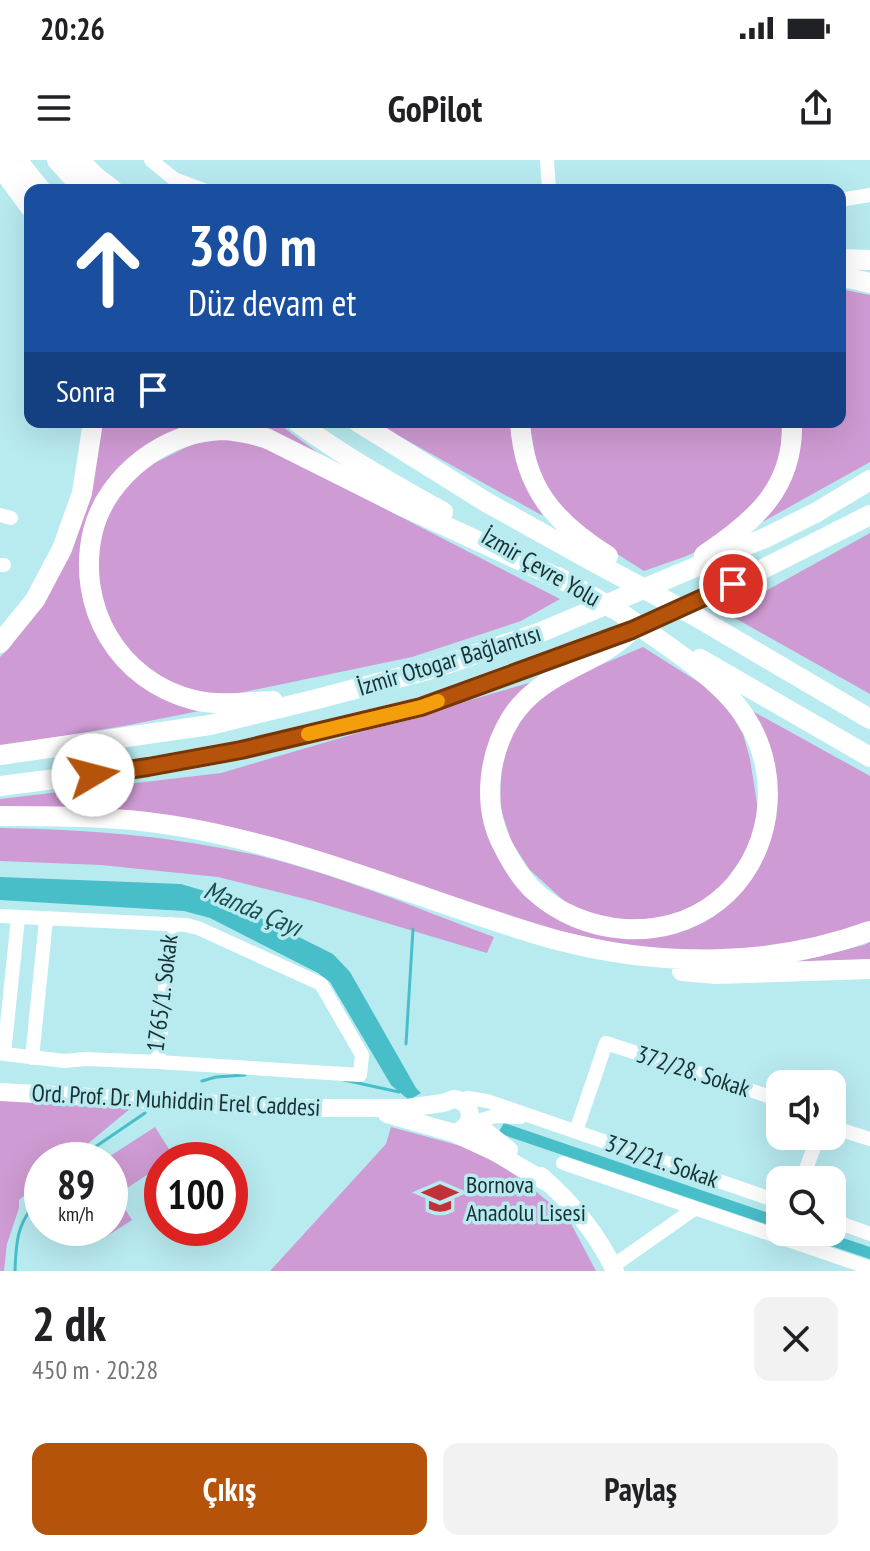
<!DOCTYPE html>
<html lang="tr">
<meta charset="utf-8">
<style>
:root{--surface:#fff;--page:#f2f2f2;--text:#202124;--muted:#757577;--accent:#b45309}
body{margin:0;font-family:"PT Sans Narrow",sans-serif;background:var(--page);color:var(--text);height:100vh;display:flex;flex-direction:column;font-size:30px;white-space:nowrap}
*{box-sizing:border-box;margin:0}
p{font-size:26px;color:var(--muted)}
.icon{flex:none;width:44px;height:44px;fill:none;stroke:currentColor;stroke-width:2;stroke-linecap:round;stroke-linejoin:round}
.map{position:relative;height:1111px;overflow:hidden}
.details{display:flex;flex-direction:column;background:var(--surface);flex:1}
.details>*{flex:none}
.hud{position:absolute;left:24px;top:24px;width:822px;height:244px;border-radius:16px;box-shadow:0 8px 32px #0002;background:#1a4fa0;color:#fff;overflow:hidden}
.fabs{position:absolute;left:766px;top:910px;display:grid;gap:16px}
.fabs a{display:grid;place-items:center;width:80px;height:80px;border-radius:16px;background:var(--surface);box-shadow:0 8px 32px #0002;font-size:40px}
.speed{position:absolute;left:24px;top:982px;display:flex;gap:16px;font-size:40px;font-weight:700;text-align:center}
.speed>*{display:grid;place-content:center;width:104px;height:104px;border-radius:50%;background:var(--surface);box-shadow:0 8px 32px #0002;line-height:1}
.speed small{font-size:20px;font-weight:400}
.speed .limit{border:12px solid #d22;background:#fff;color:#111}
.pin{position:absolute;display:grid;place-items:center;width:68px;height:68px;color:#fff;margin:-34px;border:4px solid #fff;border-radius:50%;box-shadow:0 2px 8px #0007}
.me{position:absolute;width:88px;margin:-44px;rotate:82deg;stroke-linejoin:round;filter:drop-shadow(0 0 6px #0008)}
.turn{display:flex;align-items:center;gap:28px;height:168px;padding:0 32px;font-size:36px}
.turn .icon{width:104px;height:104px;stroke-width:2.5}
.turn b{display:block;font-size:56px;line-height:68px}
.then{display:flex;align-items:center;height:76px;padding:0 32px;background:#0003;gap:16px;font-size:30px}
.round{display:grid;place-items:center;flex:none;width:84px;height:84px;border-radius:16px;background:var(--page)}
.summary{display:flex;align-items:center;justify-content:space-between;height:136px;padding:0 32px}
h1{font-size:48px;font-weight:700;line-height:60px}
.cta{display:flex;gap:16px;margin-top:auto;padding:16px 32px}
.cta a{flex:1;height:92px;border-radius:16px;background:var(--accent);color:#fff;font-size:32px;font-weight:700;line-height:92px;text-align:center}
.cta a+a{background:var(--page);color:var(--text)}
.status{display:flex;justify-content:space-between;align-items:center;height:56px;padding:0 40px;background:var(--surface);direction:ltr}
.status svg{height:22px;fill:currentColor}
header{display:flex;justify-content:space-between;align-items:center;height:104px;padding:0 32px;background:var(--surface);font-size:36px;font-weight:700}
.map>svg:first-child{display:block}
.green{fill:#cf9bd4}
.water{fill:#48bec9}
.lines{fill:none;stroke-linecap:round;stroke-linejoin:round}
.stream{stroke:#48bec9;stroke-width:3}
.minor{stroke:#fff;stroke-width:14}
.major{stroke:#fff;stroke-width:18}
.highway{stroke:#fff;stroke-width:20}
.route-casing{stroke:#753606;stroke-width:20}
.route{stroke:#b45309;stroke-width:14}
.slow{stroke:#f59e0b;stroke-width:14}
.labels{text-anchor:middle;dominant-baseline:central;stroke-width:7;stroke-linejoin:round;paint-order:stroke}
.street-label{font-size:24px;fill:#1a2f31;stroke:#b8ebf0}
.poi-label{font-size:24px;fill:#1a2f31;stroke:#b8ebf0;text-anchor:start}
.water-label{font-size:26px;font-style:italic;fill:#1a4e52;stroke:#b8ebf0}
</style>
<div class="status"><b>20:26</b><svg viewBox="0 0 49 12"><path d="M0 12V9h3v3zM5 12V6h3v6zM10 12V3h3v9zM15 12V0h3v12zM26 1h20v11H26zM47 4h2v5h-2z"/></svg></div>
<header><svg class="icon" aria-label="menu" viewBox="0 0 24 24"><path d="M4 6h16M4 12h16M4 18h16"/></svg>GoPilot<svg class="icon" aria-label="share" viewBox="0 0 24 24"><path d="M12 15V3M7 8l5-5 5 5M5 13v7h14v-7"/></svg></header>
<div class="map">
<svg width="870" height="1111" viewBox="0 0 870 1111">
<rect width="100%" height="100%" fill="#b8ebf0"/>
<!-- green -->
<path class="green" d="M 840,129 L 870,135 L 870,302 L 757,365 L 798,262 L 840,262 Z
M 99,262 L 276,262 L 329,301 L 275,275 L 178,271 L 94,353 L 102,483 L 204,550 L 124,566 L 0,586 L 0,497 L 10,487 L 51,428 Z
M 374,262 L 512,262 L 516,301 L 543,356 Z
M 531,262 L 782,262 L 781,294 L 768,329 L 719,382 L 684,397 L 644,411 L 592,378 L 559,349 L 538,311 L 530,267 Z
M 232,278 L 275,292 L 560,439 L 521,461 L 412,497 L 235,534 L 192,534 L 136,503 L 98,442 L 95,411 L 100,372 L 117,337 L 146,307 L 193,284 Z
M 870,373 L 870,534 L 726,453 Z
M 643,487 L 711,530 L 731,554 L 743,574 L 750,599 L 758,650 L 753,675 L 743,696 L 725,722 L 700,743 L 664,759 L 604,760 L 572,748 L 530,710 L 512,683 L 500,647 L 501,608 L 511,573 L 531,545 L 563,521 Z
M 539,520 L 498,572 L 495,679 L 567,762 L 693,761 L 770,666 L 747,548 L 870,616 L 870,762 L 782,787 L 720,790 L 641,789 L 551,769 L 250,675 L 0,649 L 0,639 L 221,613 Z
M 0,668 C 86,669 171,676 256,695 C 337,714 416,748 494,777 L 487,793 L 313,741 L 218,717 L 101,705 L 0,701 Z
M 870,782 L 870,804 L 776,807 L 864,785 Z
M 0,939 L 131,948 L 68,1000 L 42,1000 L 42,1021 L 19,1040 L 19,1048 L 7,1084 L 4,1111 L 0,1111 Z
M 155,967 L 174,997 L 170,1000 L 162,1000 L 162,1005 L 121,1032 L 110,1015 L 110,1000 L 104,1000 Z
M 391,967 L 461,986 L 495,1002 L 521,1019 L 568,1058 L 596,1111 L 270,1111 L 386,984 Z
M 110,1026 L 132,1060 L 101,1080 L 93,1068 L 110,1068 Z"/>
<!-- water -->
<path class="water" d="M 0,717 L 181,724 L 208,732 L 333,794 L 350,812 L 416,928 L 421,933 L 409,940 L 391,925 L 330,822 L 318,813 L 210,758 L 184,751 L 0,740 Z
M 504,963 L 780,1057 L 780,1069 L 498,973 Z
M 789,1072 L 825,1072 L 870,1087 L 870,1099 Z"/>
<g class="lines">
<!-- stream -->
<path class="stream" d="M 406,884 L 413,769
M 344,920 L 399,932
M 202,921 L 216,917 L 245,915
M 76,1000 L 145,953
M 15,1111 C 16,1077 18,1061 42,1035"/>
<!-- minor -->
<path class="minor" d="M 151,0 L 174,19 L 204,30
M 547,0 L 549,30
M 840,40 L 870,35
M 0,355 L 11,358
M 0,405 L 4,405
M 0,756 L 186,765 L 198,768 L 321,824 L 362,895 L 360,915 L 158,902
M 0,892 L 4,894 L 65,901 L 85,899 L 158,902 L 171,764
M 4,894 L 18,758
M 32,898 L 46,760
M 459,940 L 468,938 L 487,941 L 780,1042
M 468,964 L 495,956 L 520,957
M 832,967 L 870,979
M 576,971 L 606,883 L 780,940
M 563,1003 L 870,1108
M 802,1020 L 818,976
M 832,1060 L 870,1074
M 613,1106 L 694,1049"/>
<!-- major -->
<path class="major" d="M 0,932 L 291,948 L 406,948 L 443,943 L 454,939 C 467,941 473,951 468,964 L 459,972 L 454,973
M 387,954 L 454,973 L 493,991 L 548,1023
M 470,959 L 509,990
M 541,1016 C 571,1042 598,1075 615,1111"/>
<!-- highway -->
<path class="highway" d="M 17,0 L 41,30
M 57,0 L 84,30
M 79,0 L 96,17 L 113,30
M 0,6 L 30,47
M 840,99 L 870,100
M 840,116 L 870,123
M 297,262 C 343,296 393,324 443,352
M 358,262 L 486,342 L 592,401 L 695,456 L 870,559
M 520,262 C 524,328 554,362 608,396
M 704,395 C 755,361 794,328 792,262
M 558,417 L 614,449
M 618,451 C 659,481 721,517 747,560 C 783,617 772,698 718,741 C 664,784 583,776 534,731 C 520,718 511,702 503,686 C 482,647 488,595 511,558 C 541,511 594,507 632,470 L 733,424 L 870,355
M 0,483 L 35,440 L 62,389 L 82,333 L 93,262
M 700,499 L 870,597
M 273,541 C 247,542 219,546 194,540 C 118,521 75,446 93,371 C 107,315 167,270 224,270 C 238,271 252,274 266,278 L 404,347 L 569,423
M 0,595 L 210,565 L 317,539 L 435,508 L 541,472 L 767,377 L 817,352 L 870,320
M 0,626 L 148,607 L 241,590 L 421,547 L 601,481
M 0,656 C 56,656 114,656 170,665 C 204,670 237,678 270,687 C 366,713 458,752 553,779 C 656,807 769,808 870,771
M 682,811 L 716,814 L 870,809"/>
</g>
<g class="lines">
<!-- route casing -->
<g class="route-casing">
<path id="route" d="M 93,615 L 148,607 L 241,590 L 421,547 L 632,470 L 733,424"/>
</g>
<!-- route -->
<use href="#route" class="route"/>
<!-- slow -->
<path class="slow" d="M 308,574 L 421,547 L 438,541"/>
</g>
<!-- icons -->
<defs>
<g id="school-bare" transform="scale(2.76)"><path d="M0-5L7-2L0 1L-7-2ZM-4 1L0 2.5L4 1V4Q0 6-4 4Z" fill="#c13238" stroke="#b8ebf0" stroke-width="2.5" paint-order="stroke"/></g>
</defs>
<g fill-rule="evenodd">
<use href="#school-bare" x="440" y="1038"/>
</g>
<g class="labels">
<!-- street labels -->
<g class="street-label">
<text transform="translate(541 407) rotate(30)">İzmir Çevre Yolu</text>
<text transform="translate(449 500) rotate(-17)">İzmir Otogar Bağlantısı</text>
<text transform="translate(162 833) rotate(-83)">1765/1. Sokak</text>
<text transform="translate(693 911) rotate(18)">372/28. Sokak</text>
<text transform="translate(176 940) rotate(3)">Ord. Prof. Dr. Muhiddin Erel Caddesi</text>
<text transform="translate(662 1001) rotate(19)">372/21. Sokak</text>
</g>
<!-- poi labels -->
<g class="poi-label">
<text x="466" y="1024">Bornova<tspan x="466" dy="28">Anadolu Lisesi</tspan></text>
</g>
<!-- water labels -->
<g class="water-label">
<text transform="translate(253 748) rotate(23)">Manda Çayı</text>
</g>
</g>
</svg>
<div class="fabs">
<a><svg class="icon" aria-label="sound" viewBox="0 0 24 24"><path d="M4 9h4l5-4v14l-5-4H4zM17 9q2 3 0 6"/></svg></a>
<a><svg class="icon" aria-label="search" viewBox="0 0 24 24"><circle cx="10" cy="10" r="6"/><path d="M15 15l6 6"/></svg></a>
</div>
<div class="speed"><div>89<small>km/h</small></div><div class="limit">100</div></div>
<div class="pin" style="left:733px;top:424px;background:#d93025"><svg class="icon" aria-label="arrive" viewBox="0 0 24 24"><path d="M6 21V4h12l-3 4 3 4H6"/></svg></div>
<svg class="me" style="left:93px;top:615px" viewBox="-20 -20 40 40"><circle r="19" fill="#fff"/><path d="M0-13L10 11 0 6-10 11z" fill="#b45309"/></svg>
<div class="hud">
<div class="turn"><svg class="icon" aria-label="ahead" viewBox="0 0 24 24"><path d="M12 20V5M6 11l6-6 6 6"/></svg><div><b>380 m</b>Düz devam et</div></div>
<div class="then">Sonra<svg class="icon" aria-label="arrive" viewBox="0 0 24 24"><path d="M6 21V4h12l-3 4 3 4H6"/></svg></div>
</div>
</div>
<section class="details">
<div class="summary"><div><h1>2 dk</h1><p>450 m · 20:28</p></div><a class="round"><svg class="icon" aria-label="close" viewBox="0 0 24 24"><path d="M6 6l12 12M18 6L6 18"/></svg></a></div>
<div class="cta"><a>Çıkış</a><a>Paylaş</a></div>
</section>
